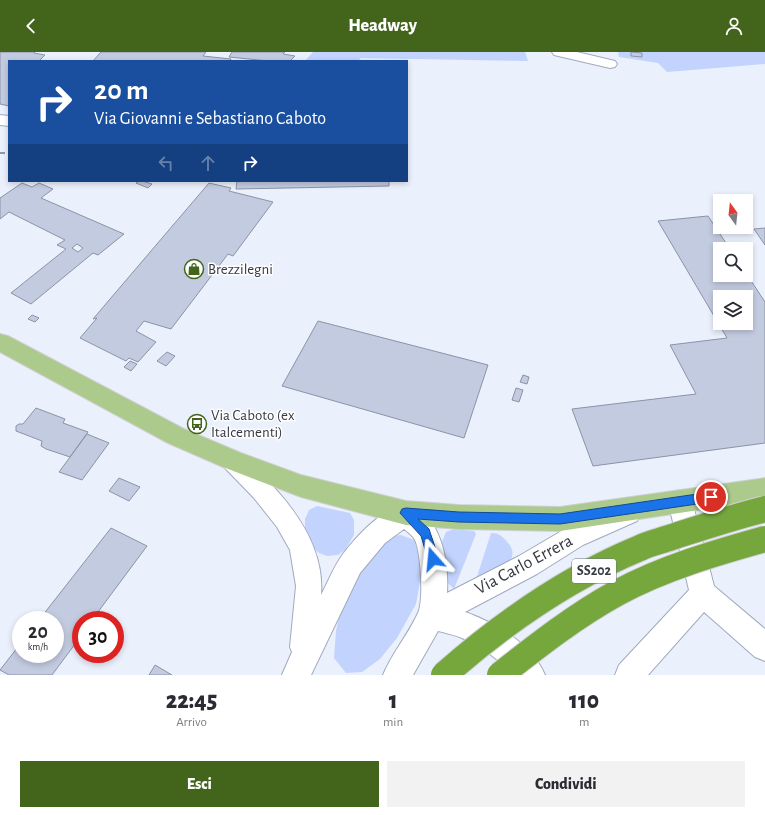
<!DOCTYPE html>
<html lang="it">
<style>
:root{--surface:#fff;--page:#f2f2f3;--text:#2b2b33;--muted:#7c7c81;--accent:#43651b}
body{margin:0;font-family:"Alegreya Sans",sans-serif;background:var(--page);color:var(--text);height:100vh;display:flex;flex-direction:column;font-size:15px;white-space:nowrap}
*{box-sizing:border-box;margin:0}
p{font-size:13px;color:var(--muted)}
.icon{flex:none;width:22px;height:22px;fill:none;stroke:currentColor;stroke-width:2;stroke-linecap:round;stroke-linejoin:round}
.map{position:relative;height:623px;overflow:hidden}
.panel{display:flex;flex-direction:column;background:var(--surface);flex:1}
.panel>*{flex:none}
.banner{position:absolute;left:8px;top:8px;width:400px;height:122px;border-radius:0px;box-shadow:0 2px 6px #0003;background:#1a4fa0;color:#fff;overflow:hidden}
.needle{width:26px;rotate:345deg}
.tools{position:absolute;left:713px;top:142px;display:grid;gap:8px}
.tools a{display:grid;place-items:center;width:40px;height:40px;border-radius:0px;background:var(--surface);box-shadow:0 2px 6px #0003;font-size:20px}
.speed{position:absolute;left:12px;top:559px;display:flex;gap:8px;font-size:20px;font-weight:700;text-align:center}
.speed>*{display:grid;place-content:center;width:52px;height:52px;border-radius:50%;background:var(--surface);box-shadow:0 2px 6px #0003;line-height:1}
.speed small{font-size:10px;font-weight:400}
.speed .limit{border:6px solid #d22;background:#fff;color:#111}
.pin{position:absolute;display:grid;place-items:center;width:34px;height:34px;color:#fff;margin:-17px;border:2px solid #fff;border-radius:50%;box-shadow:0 1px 4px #0007}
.me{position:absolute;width:44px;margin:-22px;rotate:342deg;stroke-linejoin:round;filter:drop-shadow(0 0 3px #0008)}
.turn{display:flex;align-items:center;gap:14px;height:84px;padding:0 20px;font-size:18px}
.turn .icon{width:52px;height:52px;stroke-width:2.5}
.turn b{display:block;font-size:28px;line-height:34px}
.lanes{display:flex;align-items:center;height:38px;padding:0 20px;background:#0003;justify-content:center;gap:20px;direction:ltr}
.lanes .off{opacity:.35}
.eta{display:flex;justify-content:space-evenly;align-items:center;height:68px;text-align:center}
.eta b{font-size:24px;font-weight:800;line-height:28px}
.button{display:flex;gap:8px;margin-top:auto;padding:8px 20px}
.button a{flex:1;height:46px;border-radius:0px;background:var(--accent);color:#fff;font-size:16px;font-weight:800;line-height:46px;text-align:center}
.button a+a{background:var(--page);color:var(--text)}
header{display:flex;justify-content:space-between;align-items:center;height:52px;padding:0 20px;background:var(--accent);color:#fff;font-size:18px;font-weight:800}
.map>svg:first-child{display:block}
.green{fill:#c2d3fe}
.building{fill:#c3cbe0;stroke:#8b93a7;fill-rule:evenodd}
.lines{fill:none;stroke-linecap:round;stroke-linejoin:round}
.minor-casing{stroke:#a1a9be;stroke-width:2}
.major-casing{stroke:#cfd0d2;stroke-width:2}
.minor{fill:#fff;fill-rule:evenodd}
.major{fill:#acca8b;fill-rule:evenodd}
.rail{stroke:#9397a2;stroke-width:2;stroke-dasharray:5 5;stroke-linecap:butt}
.highway-bridge-casing{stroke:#cfd0d2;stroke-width:28;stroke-linecap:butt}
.highway-bridge{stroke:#75a73d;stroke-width:26}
.route{fill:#1a73e8;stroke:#114b97}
.labels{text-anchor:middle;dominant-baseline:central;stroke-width:3;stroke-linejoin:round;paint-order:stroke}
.shield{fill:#fefefe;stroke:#73757b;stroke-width:1}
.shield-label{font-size:14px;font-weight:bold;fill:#373a43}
.poi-label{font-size:15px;fill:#373a43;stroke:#fefefe;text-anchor:start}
.near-street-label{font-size:18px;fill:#373a43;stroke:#fefefe}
</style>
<header><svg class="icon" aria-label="back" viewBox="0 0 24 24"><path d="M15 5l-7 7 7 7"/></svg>Headway<svg class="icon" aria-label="person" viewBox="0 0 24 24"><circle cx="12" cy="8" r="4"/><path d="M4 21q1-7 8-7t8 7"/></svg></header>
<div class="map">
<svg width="765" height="623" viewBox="0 0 765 623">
<rect width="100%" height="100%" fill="#ebf0fd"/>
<!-- green -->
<path class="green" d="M 313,0 L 525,0 L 528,9 L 361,6 L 358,9 L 305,9 Z
M 618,0 L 765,0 L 765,12 L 667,20 L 658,11 L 619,5 Z
M 317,454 L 350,461 L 354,468 L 354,483 L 345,498 L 338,503 L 327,504 L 319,501 L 311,494 L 305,479 L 305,467 L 309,458 Z
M 454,477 L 474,479 L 476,482 L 454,537 L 445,528 L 442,490 L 446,480 Z
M 491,481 C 500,481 503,485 509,492 C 524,512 487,526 474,534 Z
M 401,483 L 414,488 L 419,503 L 421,524 L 416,552 L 397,586 L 380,607 L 362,620 L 346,621 L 334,606 L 336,579 L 342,552 L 359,513 L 389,484 Z"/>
<!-- building -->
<path class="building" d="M 0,0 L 35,0 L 34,1 L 45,3 L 39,9 L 9,9 L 9,54 L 0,52 Z
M 101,0 L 206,0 L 203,4 L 231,7 L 230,9 L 93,9 Z
M 232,0 L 285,0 L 283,2 L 295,4 L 290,9 L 268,9 L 229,5 Z
M 631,0 L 642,1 L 642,5 L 631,4 Z
M 139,129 L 142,129 L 152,132 L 148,136 L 136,131 Z
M 237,129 L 389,129 L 389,134 L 236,137 Z
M 22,131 L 32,135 L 39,131 L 53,137 L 41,146 L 124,182 L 98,203 L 93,201 L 31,252 L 11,241 L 66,197 L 57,193 L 65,188 L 9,160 L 0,167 L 0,146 ZM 77,192 L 83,196 L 78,200 L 72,196 Z
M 209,131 L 231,136 L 229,139 L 273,150 L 233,204 L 228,202 L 171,277 L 144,269 L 136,279 L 156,290 L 138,310 L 129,306 L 126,309 L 80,286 L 97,266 L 93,267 Z
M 708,164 L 730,197 L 720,197 L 720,223 L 746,223 L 746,221 L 765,250 L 765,391 L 593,414 L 572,357 L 696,342 L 670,293 L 727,286 L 658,169 ZM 720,245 L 746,245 L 746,271 L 720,271 Z
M 765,176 L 765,193 L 754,177 Z
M 32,263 L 39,266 L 35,270 L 28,267 Z
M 318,269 L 488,313 L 464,386 L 282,334 Z
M 167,300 L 175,304 L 166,314 L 157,309 Z
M 130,309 L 137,312 L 131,319 L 124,315 Z
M 523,323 L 529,325 L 527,332 L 520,330 Z
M 516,336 L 523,338 L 519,350 L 512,348 Z
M 36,356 L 65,367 L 63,371 L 88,380 L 70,405 L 46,397 L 41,394 L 42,389 L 16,379 L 16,374 L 19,372 L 23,372 Z
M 87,382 L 109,391 L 82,428 L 59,420 Z
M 119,426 L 140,435 L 129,449 L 109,439 Z
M 111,476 L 147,494 L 92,568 L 81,568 L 81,584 L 52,623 L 9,623 L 0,618 L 21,591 L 21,602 L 55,602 L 55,568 L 39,568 Z
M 155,613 L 172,623 L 149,623 Z"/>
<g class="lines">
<!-- minor casing -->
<g class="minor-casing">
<path id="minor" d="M 552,0 L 577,0 L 615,9 L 617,12 L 615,15 L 610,16 L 554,3 Z
M 0,63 L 9,64 L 9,74 L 0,73 Z
M 232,398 C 244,402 251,412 260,421 C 293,453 325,495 321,543 C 328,530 334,514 343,502 C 359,481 381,459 406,450 C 441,463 449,508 447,541 L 519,504 L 565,477 L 619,453 L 628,450 L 637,453 L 640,461 L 637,469 L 583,493 L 537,522 L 465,560 C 496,571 532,592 545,623 L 513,623 C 500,608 481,594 462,586 C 455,583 446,581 438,579 L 413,623 L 383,623 C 392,601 408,583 418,561 C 424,548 421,501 415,488 C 413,484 408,480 404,477 L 385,491 L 360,521 L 311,623 L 282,623 L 292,600 L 290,595 L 296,534 L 290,498 L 277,475 L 254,446 L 224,415 L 220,408 L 224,401 Z
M 680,438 L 689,441 L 692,449 L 714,534 L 765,577 L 765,609 L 755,605 L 704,560 L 648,623 L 615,623 L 619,613 L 689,538 L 668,449 L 671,441 Z"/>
</g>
<!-- major casing -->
<g class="major-casing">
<path id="major" d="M 0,282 L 8,284 L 184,377 L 241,401 L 301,423 L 406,449 L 459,453 L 560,455 L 765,426 L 765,448 L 560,479 L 459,477 L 406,473 L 301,445 L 223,415 L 168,391 L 0,300 Z"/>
</g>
<!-- minor -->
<use href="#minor" class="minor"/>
<!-- major -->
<use href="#major" class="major"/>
<!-- rail -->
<path class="rail" d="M 0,101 L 9,101"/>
<!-- highway-bridge casing -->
<g class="highway-bridge-casing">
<path id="highway-bridge" d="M 444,623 C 503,571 567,526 640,496 C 650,491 661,489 672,485 C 703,475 733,465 765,457
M 500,623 C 537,594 575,564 617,541 C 663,516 715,501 765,487"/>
</g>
<!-- highway-bridge -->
<use href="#highway-bridge" class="highway-bridge"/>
</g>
<!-- route -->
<path class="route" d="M 711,440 L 715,442 L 717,445 L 715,448 L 711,450 L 560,472 L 459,470 L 418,467 L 429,477 L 439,507 L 437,511 L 433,512 L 429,511 L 421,484 L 400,461 L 402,457 L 406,456 L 459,460 L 560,462 Z"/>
<!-- icons -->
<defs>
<g id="shop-ring" transform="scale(1)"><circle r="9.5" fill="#fefefe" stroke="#43651b" stroke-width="1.5"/><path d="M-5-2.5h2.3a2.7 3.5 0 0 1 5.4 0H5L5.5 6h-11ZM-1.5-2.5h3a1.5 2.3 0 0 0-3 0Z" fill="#43651b"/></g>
<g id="bus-ring" transform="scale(1)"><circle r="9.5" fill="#fefefe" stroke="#43651b" stroke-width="1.5"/><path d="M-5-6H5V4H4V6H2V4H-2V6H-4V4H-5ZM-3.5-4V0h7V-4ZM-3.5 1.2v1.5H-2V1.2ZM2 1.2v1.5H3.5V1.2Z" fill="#43651b"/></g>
</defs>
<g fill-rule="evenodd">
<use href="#shop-ring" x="194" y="217"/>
<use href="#bus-ring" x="197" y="372"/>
</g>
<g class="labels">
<!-- shield labels -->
<rect class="shield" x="572" y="507" width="44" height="24" rx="3"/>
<g class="shield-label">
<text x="594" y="519">SS202</text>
</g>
<!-- poi labels -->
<g class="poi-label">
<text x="208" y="217">Brezzilegni</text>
<text x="211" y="363">Via Caboto (ex<tspan x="211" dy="17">Italcementi)</tspan></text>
</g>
<!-- near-street labels -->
<g class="near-street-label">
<text transform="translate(524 513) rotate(-28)">Via Carlo Errera</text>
</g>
</g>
</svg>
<div class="tools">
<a><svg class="needle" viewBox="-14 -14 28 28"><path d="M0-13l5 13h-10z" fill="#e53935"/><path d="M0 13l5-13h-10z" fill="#7c7c81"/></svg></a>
<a><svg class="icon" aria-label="search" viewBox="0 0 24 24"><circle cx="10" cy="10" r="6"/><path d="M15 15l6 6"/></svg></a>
<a><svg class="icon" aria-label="layers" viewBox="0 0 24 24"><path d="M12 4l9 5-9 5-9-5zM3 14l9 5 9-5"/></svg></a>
</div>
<div class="speed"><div>20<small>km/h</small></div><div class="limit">30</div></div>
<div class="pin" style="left:711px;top:445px;background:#d93025"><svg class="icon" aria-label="arrive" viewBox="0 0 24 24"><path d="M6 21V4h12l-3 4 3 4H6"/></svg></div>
<svg class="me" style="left:433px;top:507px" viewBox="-20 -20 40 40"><path d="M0-17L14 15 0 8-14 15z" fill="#1a73e8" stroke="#fff" stroke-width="4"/></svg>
<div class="banner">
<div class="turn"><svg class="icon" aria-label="right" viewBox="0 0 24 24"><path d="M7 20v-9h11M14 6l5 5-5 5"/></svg><div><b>20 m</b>Via Giovanni e Sebastiano Caboto</div></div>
<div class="lanes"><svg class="icon off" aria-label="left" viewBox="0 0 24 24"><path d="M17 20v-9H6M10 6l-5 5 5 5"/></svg><svg class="icon off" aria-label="ahead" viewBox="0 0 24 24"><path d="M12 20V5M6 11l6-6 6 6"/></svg><svg class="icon" aria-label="right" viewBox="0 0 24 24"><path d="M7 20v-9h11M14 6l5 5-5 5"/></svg></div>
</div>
</div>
<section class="panel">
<div class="eta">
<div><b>22:45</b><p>Arrivo</p></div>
<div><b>1</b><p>min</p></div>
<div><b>110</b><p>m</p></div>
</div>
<div class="button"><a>Esci</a><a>Condividi</a></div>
</section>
